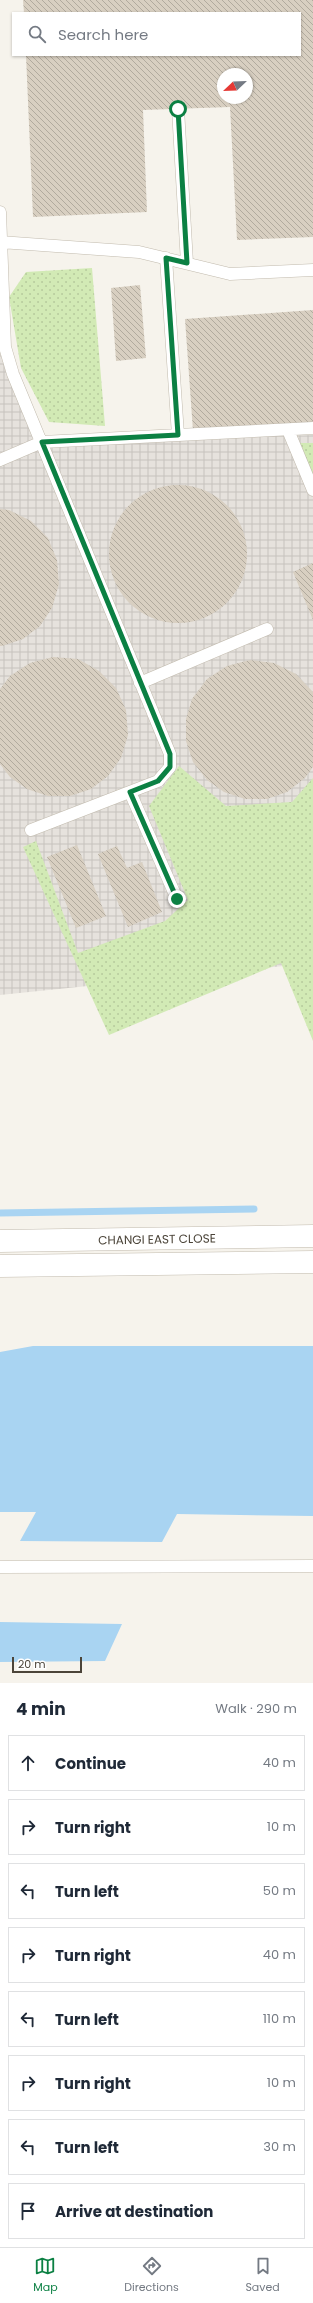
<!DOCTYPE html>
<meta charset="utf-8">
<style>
:root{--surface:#fff;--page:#f6f6f7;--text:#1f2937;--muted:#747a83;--line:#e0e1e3;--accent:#0b8043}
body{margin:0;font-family:Poppins,sans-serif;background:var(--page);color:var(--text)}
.compass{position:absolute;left:217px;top:68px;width:36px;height:36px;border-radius:50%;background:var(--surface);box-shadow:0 1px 3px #0004;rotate:247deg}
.scale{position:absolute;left:12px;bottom:10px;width:70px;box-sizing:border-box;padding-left:4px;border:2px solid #4b4439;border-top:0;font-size:11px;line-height:14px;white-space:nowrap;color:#4b4439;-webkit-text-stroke:3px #fff;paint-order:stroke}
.stop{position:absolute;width:12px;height:12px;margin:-9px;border:3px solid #0b8043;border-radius:50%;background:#fff}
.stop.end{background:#0b8043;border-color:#fff;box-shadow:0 1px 4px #0008}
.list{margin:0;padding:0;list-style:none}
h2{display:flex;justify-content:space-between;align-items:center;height:52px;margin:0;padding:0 16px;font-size:17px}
h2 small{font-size:13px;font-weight:400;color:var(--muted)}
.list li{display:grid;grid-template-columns:26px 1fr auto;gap:12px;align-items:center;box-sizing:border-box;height:56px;margin:0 8px 8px;padding:0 8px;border:1px solid var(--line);border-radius:0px}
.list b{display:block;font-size:15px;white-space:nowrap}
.list em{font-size:13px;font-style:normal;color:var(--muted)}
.icon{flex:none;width:22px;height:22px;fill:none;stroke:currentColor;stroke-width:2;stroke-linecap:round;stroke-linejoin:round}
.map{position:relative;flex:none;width:313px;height:1683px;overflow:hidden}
.search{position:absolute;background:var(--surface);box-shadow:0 1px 3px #0004;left:12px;right:12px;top:12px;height:44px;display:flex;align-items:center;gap:10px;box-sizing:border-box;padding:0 14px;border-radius:0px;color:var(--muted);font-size:15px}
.sheet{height:564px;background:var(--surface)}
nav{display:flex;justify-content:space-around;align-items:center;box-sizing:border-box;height:56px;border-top:1px solid var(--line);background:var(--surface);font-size:11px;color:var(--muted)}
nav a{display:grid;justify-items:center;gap:2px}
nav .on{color:var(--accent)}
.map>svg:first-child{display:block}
.industrial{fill:url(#industrial-grid)}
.grass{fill:url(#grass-dots)}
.water{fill:#a9d4f2}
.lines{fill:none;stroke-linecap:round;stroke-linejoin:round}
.stream{stroke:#a9d4f2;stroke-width:7}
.building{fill:url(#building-back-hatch);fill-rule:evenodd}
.service-casing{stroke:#c2bbae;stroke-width:13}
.tertiary-casing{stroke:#c2bbae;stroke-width:23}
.service{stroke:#fff;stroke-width:12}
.tertiary{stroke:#fff;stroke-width:22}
.route{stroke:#0b8043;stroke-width:5}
.labels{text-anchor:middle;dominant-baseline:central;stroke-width:3.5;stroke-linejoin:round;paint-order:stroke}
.street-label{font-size:12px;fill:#4b4439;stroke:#fff}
</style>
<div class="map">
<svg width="313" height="1683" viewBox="0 0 313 1683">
<defs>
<pattern id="industrial-grid" width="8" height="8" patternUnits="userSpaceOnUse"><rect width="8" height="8" fill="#e6e2dd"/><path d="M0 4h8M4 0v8" fill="none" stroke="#c7c3be"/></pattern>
<pattern id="grass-dots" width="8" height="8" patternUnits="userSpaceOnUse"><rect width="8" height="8" fill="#d2eab5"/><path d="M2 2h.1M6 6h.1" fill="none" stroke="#b6ca9c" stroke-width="1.8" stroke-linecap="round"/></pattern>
<pattern id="building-back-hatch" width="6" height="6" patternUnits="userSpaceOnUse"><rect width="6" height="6" fill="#d8cfc1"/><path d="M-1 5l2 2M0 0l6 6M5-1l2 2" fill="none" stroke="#b1aa9e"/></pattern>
</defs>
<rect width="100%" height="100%" fill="#f6f3ec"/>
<!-- industrial -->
<path class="industrial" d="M0,322L42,442L313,435V963L0,995Z"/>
<!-- grass -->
<path class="grass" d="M92,268L105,426L49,422L21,368L9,297L26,272Z
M300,443H313V475Z
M179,766L226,806L292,802L313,778V1041L281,963L109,1035L23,847L36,841L78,953L165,921L188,900L149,806Z"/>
<!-- water -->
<path class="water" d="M33,1346H313V1516L177,1514L162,1542L20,1541L36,1512H0V1352Z
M0,1622L122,1624L105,1661L0,1662Z"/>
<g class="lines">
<!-- stream -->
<path class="stream" d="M0,1213L254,1209"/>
</g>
<!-- building -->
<path class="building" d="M23,0H313V237L237,240L230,107L143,110L147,212L33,217L26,55H300V13H24ZM223,74H247V98H223Z
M140,285L146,358L116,361L111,288Z
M313,310V422L193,431L185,319Z
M109 554a69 69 0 1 1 138 0a69 69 0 1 1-138 0Z
M0,509L9,510L31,521L48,538L57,560L59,584L52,608L40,626L23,639L2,646H0Z
M313,563V620L293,572Z
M53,657L78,659L99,671L116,688L126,710L128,735L121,758L108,776L91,789L70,796H48L27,789L10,777L0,764V689L10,676L30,663Z
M250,660L274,663L296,674L313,692V767L305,778L287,792L267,799H245L224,792L207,780L193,762L186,741V719L192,699L207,679L227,666Z
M77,845L106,916L76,928L47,857Z
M117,846L127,868L142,862L162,912L128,927L98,854Z"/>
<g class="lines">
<defs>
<path id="service" d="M178,109L187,263
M0,212L5,347L13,374L170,754V767L158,781L31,830
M0,242L139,252L230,274L313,270
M166,258L178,435
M288,430L313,490
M0,460L42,442L313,428
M140,683L267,629
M130,792L177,899
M0,1567L313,1566"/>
<path id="tertiary" d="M0,1241L313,1236
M0,1266L313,1262"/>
</defs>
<!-- service casing -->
<use href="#service" class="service-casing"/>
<!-- tertiary casing -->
<use href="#tertiary" class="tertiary-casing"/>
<!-- service -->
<use href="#service" class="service"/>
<!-- tertiary -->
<use href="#tertiary" class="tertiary"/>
</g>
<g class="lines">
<!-- route -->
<path class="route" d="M177,899L130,792L158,781L170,767V754L42,442L178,435L166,258L187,263L178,109"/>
</g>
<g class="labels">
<!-- street labels -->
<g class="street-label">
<text transform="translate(157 1239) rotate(-1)">CHANGI EAST CLOSE</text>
</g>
</g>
</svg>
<svg class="compass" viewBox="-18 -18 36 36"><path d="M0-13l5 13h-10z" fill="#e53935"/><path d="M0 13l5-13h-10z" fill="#747a83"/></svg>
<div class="scale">20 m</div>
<div class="stop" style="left:178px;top:109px"></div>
<div class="stop end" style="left:177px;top:899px"></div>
<div class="search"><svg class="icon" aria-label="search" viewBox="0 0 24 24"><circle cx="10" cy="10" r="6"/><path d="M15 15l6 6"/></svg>Search here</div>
</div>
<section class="sheet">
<h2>4 min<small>Walk · 290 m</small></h2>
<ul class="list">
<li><svg class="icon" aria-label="ahead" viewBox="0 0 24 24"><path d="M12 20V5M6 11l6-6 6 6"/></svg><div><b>Continue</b></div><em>40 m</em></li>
<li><svg class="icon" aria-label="right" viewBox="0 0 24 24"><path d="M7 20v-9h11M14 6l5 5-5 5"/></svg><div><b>Turn right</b></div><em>10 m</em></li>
<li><svg class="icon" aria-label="left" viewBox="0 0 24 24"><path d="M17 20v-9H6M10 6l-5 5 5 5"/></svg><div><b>Turn left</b></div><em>50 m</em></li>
<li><svg class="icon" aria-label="right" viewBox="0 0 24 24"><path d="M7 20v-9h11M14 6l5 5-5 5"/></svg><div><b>Turn right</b></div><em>40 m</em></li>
<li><svg class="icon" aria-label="left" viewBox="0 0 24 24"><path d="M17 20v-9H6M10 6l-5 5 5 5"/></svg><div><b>Turn left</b></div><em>110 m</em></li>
<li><svg class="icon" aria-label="right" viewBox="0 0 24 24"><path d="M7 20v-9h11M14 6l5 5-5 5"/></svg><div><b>Turn right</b></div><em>10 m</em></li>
<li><svg class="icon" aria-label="left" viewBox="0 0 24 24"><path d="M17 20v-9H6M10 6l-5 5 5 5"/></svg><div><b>Turn left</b></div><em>30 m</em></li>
<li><svg class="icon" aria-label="arrive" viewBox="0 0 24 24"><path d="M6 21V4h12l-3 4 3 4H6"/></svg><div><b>Arrive at destination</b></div></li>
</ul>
</section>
<nav>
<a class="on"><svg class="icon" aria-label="map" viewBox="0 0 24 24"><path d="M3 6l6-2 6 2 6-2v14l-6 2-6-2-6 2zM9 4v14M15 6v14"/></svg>Map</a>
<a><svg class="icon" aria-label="directions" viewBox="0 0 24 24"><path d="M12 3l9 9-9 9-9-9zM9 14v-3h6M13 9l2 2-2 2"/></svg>Directions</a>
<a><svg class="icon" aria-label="saved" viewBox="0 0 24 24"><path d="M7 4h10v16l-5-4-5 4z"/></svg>Saved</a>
</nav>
